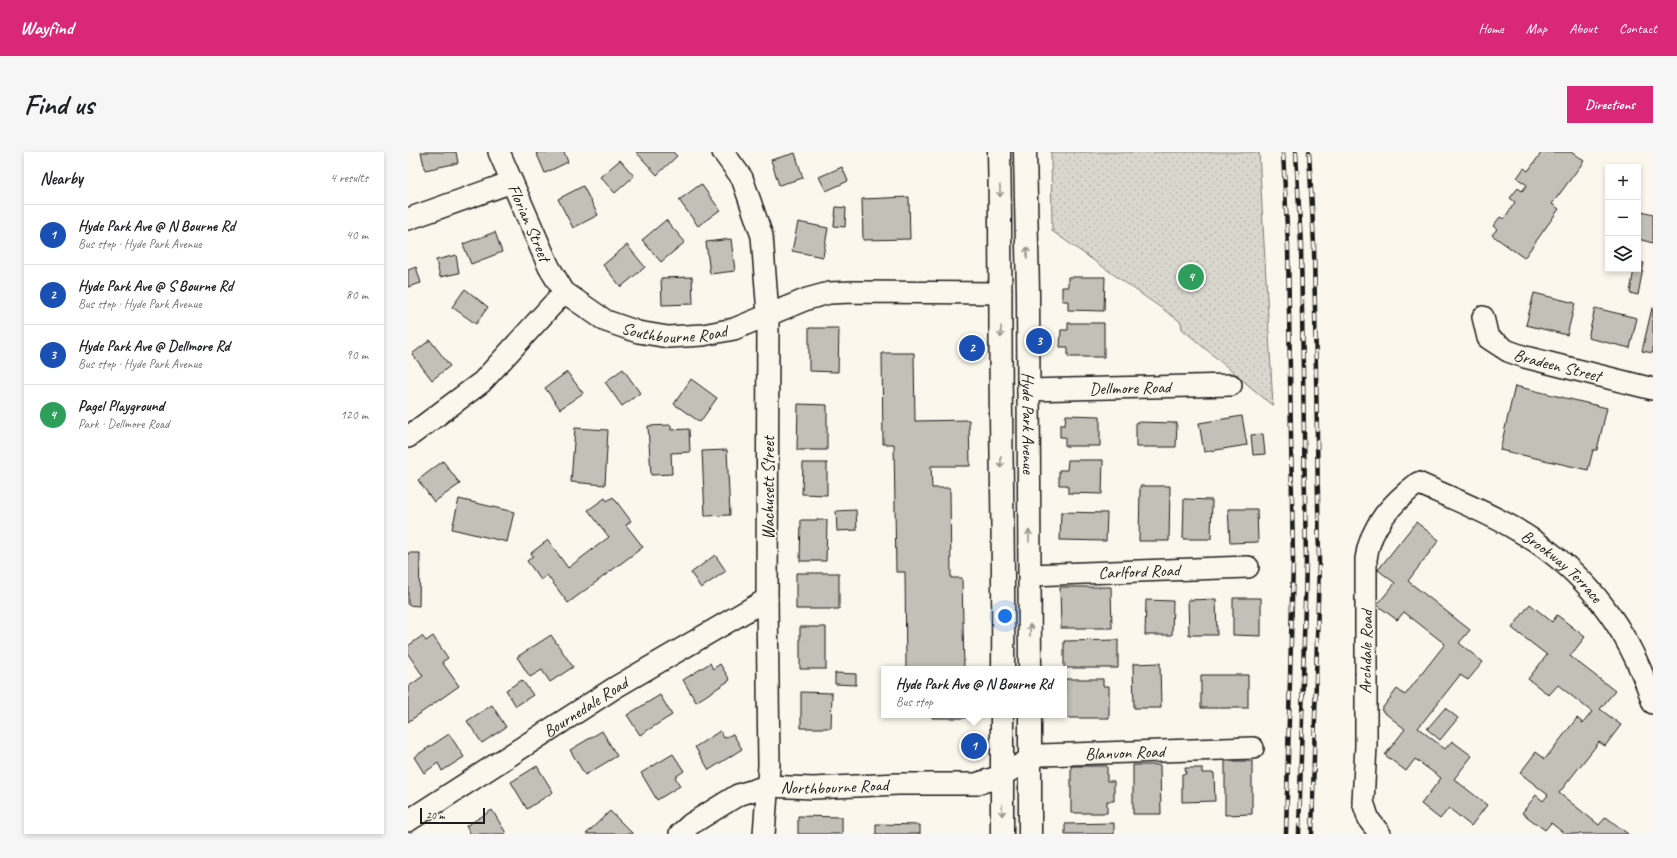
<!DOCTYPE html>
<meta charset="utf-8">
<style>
:root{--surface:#fff;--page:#f6f6f6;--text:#202124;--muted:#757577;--line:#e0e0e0;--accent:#db2777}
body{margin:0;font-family:Caveat,sans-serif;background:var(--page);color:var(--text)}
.controls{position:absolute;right:12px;top:12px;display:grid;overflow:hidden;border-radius:0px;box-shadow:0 2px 6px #0003}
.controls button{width:36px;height:36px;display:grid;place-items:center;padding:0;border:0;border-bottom:1px solid var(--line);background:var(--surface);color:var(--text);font:20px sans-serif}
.scale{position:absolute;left:12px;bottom:10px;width:65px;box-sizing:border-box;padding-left:4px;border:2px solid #1c1c1c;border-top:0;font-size:11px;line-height:14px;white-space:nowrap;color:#1c1c1c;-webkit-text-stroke:3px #fbf7ec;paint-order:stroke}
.you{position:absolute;left:597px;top:464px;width:14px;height:14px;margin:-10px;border:3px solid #fff;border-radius:50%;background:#1a73e8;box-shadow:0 0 0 6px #1a73e833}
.badge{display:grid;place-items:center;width:26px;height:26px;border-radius:50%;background:var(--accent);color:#fff;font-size:13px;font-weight:700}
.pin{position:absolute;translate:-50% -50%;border:2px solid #fff;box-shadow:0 1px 4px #0006}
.popup{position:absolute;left:473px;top:514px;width:186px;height:52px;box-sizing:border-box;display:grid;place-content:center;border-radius:0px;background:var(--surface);filter:drop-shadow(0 1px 3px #0005);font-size:13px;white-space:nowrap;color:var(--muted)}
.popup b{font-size:15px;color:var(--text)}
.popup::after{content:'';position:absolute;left:50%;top:100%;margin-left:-8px;border:8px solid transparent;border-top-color:var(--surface)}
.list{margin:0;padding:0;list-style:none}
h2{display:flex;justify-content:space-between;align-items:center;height:52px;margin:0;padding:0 16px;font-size:17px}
h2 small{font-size:13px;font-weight:400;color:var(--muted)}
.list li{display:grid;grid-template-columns:26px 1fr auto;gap:12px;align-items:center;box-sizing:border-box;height:60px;padding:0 16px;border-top:1px solid var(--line)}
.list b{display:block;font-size:15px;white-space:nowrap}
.list p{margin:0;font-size:13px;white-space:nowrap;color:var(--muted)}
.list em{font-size:13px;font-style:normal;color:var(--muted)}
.icon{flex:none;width:22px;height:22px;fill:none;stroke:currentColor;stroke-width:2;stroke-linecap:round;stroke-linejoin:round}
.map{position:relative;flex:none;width:1245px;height:682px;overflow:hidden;border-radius:0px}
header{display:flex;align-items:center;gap:24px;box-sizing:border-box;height:56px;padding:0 20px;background:var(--accent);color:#fff}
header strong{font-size:19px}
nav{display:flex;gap:22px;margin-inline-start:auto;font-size:14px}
.intro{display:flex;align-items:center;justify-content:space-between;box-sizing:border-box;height:96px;padding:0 24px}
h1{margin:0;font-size:28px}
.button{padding:10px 18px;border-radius:0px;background:var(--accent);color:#fff;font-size:14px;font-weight:700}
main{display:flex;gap:24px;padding:0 24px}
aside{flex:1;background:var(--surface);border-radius:0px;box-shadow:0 2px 6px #0003}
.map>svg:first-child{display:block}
.park{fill:url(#park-dots);stroke:#7b7a75}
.building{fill:#c3c0b8;stroke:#1c1c1c}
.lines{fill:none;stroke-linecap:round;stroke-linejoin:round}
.street-casing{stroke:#1c1c1c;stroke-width:24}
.primary-casing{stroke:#1c1c1c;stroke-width:25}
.street{stroke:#fbf7ec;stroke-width:21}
.primary{stroke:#fbf7ec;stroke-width:22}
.rail-casing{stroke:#1c1c1c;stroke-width:4.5}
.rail{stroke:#fbf7ec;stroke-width:3;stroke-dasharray:9;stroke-linecap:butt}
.oneway{stroke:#97948e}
.labels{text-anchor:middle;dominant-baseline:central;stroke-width:4;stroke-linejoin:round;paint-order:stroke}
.street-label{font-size:17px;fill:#1c1c1c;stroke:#fbf7ec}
</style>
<header>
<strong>Wayfind</strong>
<nav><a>Home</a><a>Map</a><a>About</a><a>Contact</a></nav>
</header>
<div class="intro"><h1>Find us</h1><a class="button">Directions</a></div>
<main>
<aside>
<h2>Nearby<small>4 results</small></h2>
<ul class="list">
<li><span class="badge" style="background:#1a4fb4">1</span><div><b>Hyde Park Ave @ N Bourne Rd</b><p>Bus stop · Hyde Park Avenue</p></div><em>40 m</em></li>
<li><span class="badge" style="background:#1a4fb4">2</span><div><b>Hyde Park Ave @ S Bourne Rd</b><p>Bus stop · Hyde Park Avenue</p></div><em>80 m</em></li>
<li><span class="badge" style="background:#1a4fb4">3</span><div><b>Hyde Park Ave @ Dellmore Rd</b><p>Bus stop · Hyde Park Avenue</p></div><em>90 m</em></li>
<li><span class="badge" style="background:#2e9e5b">4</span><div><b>Pagel Playground</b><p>Park · Dellmore Road</p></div><em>120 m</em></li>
</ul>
</aside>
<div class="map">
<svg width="1245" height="682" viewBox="0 0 1245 682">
<defs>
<pattern id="park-dots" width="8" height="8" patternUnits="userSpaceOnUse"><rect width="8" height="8" fill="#dad7ce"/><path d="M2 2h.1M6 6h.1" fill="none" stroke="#bab8b0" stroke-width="1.8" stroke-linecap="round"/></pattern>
</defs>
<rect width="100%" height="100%" fill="#fbf7ec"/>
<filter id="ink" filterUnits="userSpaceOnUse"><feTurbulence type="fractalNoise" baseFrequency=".025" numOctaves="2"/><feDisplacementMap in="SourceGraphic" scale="8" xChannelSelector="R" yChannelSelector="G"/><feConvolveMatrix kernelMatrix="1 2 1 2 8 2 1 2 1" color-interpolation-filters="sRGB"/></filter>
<g filter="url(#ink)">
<!-- park -->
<path class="park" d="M643,0H851L865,254L774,177L773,170L644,79Z"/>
<!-- building -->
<path class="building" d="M13,0H48L50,11L17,18Z
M128,0H156L160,10L137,21Z
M228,0H265L269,4L249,23Z
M1134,0H1163L1176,9L1144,52L1151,57L1116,106L1084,83L1089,77L1085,74L1092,65L1096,67L1107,50L1102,46L1110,36L1114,39L1119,33L1109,26L1116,16L1120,19Z
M387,1L395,26L371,33L363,8Z
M212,8L226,24L207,41L192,25Z
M434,15L440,29L418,39L411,25Z
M293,32L312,58L290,74L271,48Z
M175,34L190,63L165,76L150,47Z
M501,45L502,87L455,88L454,47Z
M428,55L438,56L437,75L426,74Z
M1230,58L1245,62V91L1230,87Z
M258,68L277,90L253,110L234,88Z
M390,70L420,76L415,105L384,99Z
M87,80L94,100L63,112L55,92Z
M323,87L327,119L302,122L298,90Z
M219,93L237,115L213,135L195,113Z
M48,103L51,121L32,125L28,108Z
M1230,110L1236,111L1230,143L1222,141L1226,117H1230Z
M8,115L13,131L0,135V118Z
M284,125L285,152L254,153L253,126Z
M660,125H697L696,159L660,158V149H654V135H660Z
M57,137L80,155L68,172L44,155Z
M1126,141L1167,151L1159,183L1118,173Z
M1187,156L1229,166L1222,196L1180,186Z
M1244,156H1245V201L1234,199Z
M660,171H696V205H660V195H652L653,178H660Z
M401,176H431L430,220L401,219Z
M22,188L42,214L24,228L4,202Z
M474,201H506L507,269L561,268L562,314H523L524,336H542L543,426H554L556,517H498L497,420H488L486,292H475Z
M215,217L232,241L214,254L197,230Z
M159,220L175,241L152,257L137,236Z
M283,227L309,246L292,270L266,252Z
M1107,234L1199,256L1189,298H1185L1180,318L1092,298Z
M390,252L419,253V298H389Z
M658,263L692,264V294H657V285H652V273H657Z
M834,264L839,293L796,300L791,271Z
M728,270L769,271L768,295H728Z
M263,273V278L281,277L282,300L263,301L264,322L243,323L240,274Z
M167,276L200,278L197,333L163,330Z
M855,282L857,302L845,303L843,283Z
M319,298L322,363L297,364L294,299Z
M660,308H695L694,342L660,341V333H651V318H659Z
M35,309L52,332L26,350L10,328Z
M395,311H419V343L394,342Z
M732,334H762L761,389H731Z
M205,345L223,369L218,373L235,395L160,451L139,423L133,428L119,409L125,404L123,401L140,388L160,416L201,385L180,358L197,346L199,349Z
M51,347L106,360L99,390L44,377Z
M776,347L804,348L803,387H775Z
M820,357H849L850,390L822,391Z
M448,358L449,378L429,379L428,359Z
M653,360L699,361L698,389L652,388Z
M393,368H419L418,409H392Z
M1008,370L1031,388L1000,429L1062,478L1051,491L1075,510L1060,528L1052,523L1010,576L1037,597L1044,589L1064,604L1046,627L1079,653L1063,674L1041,656L1032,667L1013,652L1033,626L1007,607L998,619L977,603L997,577L973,558L989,537L997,543L1037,492L996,460L989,468L969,453L987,431L970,418Z
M0,401H12L11,454L0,453Z
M307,403L318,419L293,436L283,421Z
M388,421H431V457H388Z
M652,435H703L704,476H653Z
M825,446H853V484L825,483Z
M808,447L809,483H781L780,448Z
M738,448L765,449L764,483H737Z
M1122,452L1144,470L1149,463L1177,485L1162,504L1207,539L1192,557L1213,573L1197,594L1191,590L1151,641L1191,673L1198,665L1220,682H1157L1143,671L1137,678L1114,661L1128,643L1135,649L1140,643L1112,621L1128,600L1137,607L1169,566L1175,571L1184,560L1150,533L1141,543L1120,527L1139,503L1104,476Z
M392,475H418V517H392Z
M143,483L165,515L142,530L134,518L122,525L109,505Z
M14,484L18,489L25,484L40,506L34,510L51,534L0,570V535L15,524L0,502V494Z
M710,488V516H656V489Z
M302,511L305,517L312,512L322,528L288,550L275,528Z
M752,511L753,556H726L725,512Z
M427,521L448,522V533L427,532Z
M793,523H840V556H793Z
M657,527H695V534H701V566H657Z
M114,528L125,543L108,554L98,538Z
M393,540L424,541L423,576H393Z
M252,543L264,563L232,583L219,563Z
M84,553L98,575L74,591L59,569Z
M1037,556L1050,566L1032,588L1019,577Z
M524,563H557V566H524Z
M194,579L209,604L177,623L162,598Z
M312,579L316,586L325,582L334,597L301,618L287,595Z
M41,582L56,605L34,619L30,611L16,621L6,605Z
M265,602L276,619L267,625L272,634L249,648L233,621Z
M817,609H844V662L817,663Z
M725,613H752L753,662H725Z
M129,614L145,640L119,657L103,630Z
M663,614H699V629H706V649H699V661H663Z
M777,616H794V621H806L807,649L774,650V622H778Z
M84,658L98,681L96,682H62L58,674Z
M202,659L224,681V682H178Z
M390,664L434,665V682H390Z
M706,671V682H657V672Z
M468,672L512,673V682H468Z"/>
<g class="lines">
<defs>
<g id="street">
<path id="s1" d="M91,0L141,115L156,140L198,169L230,180L260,185L295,183L326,177L399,147L421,141L445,140L593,141"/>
<path d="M315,0L334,26L354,84L360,162L359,447L361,614L356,682"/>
<path d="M0,67L104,30"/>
<path id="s2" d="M1075,165L1080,186L1100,199L1117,205L1245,237"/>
<path id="s3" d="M620,238L823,233"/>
<path d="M0,285L74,230L156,140"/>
<path id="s4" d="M622,423L840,415"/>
<path id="s5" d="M0,669L208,535L359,447"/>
<path id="s6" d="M272,682L283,672L330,643L359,634L405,636L490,632H568L593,624L622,607L633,603L845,596"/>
<path id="s7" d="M972,682L961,668L955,650L958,594V407C962,374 985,350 1010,331C1041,345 1074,358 1104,375C1175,415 1220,473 1245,551"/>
</g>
<g id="primary">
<path d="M591,0C593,88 592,175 593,263C594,348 596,432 595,517"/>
<path id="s8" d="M617,0L620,140L622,517"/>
<path d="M594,563V682"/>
<path d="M622,682V563"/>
</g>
</defs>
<!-- street casing -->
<use href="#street" class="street-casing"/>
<!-- primary casing -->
<use href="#primary" class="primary-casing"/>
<!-- street -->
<use href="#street" class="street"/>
<!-- primary -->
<use href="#primary" class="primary"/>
<defs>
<path id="rail" d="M875,0L880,94L885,410L878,682
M888,0L893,93L898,410L891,682
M901,0L906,93L911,410L904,682"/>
</defs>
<!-- rail casing -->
<use href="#rail" class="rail-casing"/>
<!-- rail -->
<use href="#rail" class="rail"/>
</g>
<!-- one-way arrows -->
<defs><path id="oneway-shaft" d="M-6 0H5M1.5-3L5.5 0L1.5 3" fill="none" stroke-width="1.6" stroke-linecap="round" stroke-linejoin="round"/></defs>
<g class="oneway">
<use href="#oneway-shaft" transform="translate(592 39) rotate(89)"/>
<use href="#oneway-shaft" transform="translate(619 101) rotate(-91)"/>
<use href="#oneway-shaft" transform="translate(593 180) rotate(91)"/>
<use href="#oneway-shaft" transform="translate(593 310) rotate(89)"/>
<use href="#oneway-shaft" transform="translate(621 384) rotate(-90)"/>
<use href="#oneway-shaft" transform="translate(622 478) rotate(-90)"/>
<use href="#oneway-shaft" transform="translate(594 658) rotate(89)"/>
</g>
</g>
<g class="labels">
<!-- street labels -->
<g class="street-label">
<text stroke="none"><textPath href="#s1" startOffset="77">Florian Street</textPath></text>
<text stroke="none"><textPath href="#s1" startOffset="276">Southbourne Road</textPath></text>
<text stroke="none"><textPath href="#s2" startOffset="97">Bradeen Street</textPath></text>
<text stroke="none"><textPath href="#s3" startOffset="102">Dellmore Road</textPath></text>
<text stroke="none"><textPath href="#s8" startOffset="271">Hyde Park Avenue</textPath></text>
<text transform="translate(360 336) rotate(-90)">Wachusett Street</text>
<text stroke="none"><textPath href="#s7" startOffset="542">Brookway Terrace</textPath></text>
<text stroke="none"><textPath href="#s4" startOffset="109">Carlford Road</textPath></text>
<text transform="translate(958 500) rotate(-89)">Archdale Road</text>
<text stroke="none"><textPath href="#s5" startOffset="211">Bournedale Road</textPath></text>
<text stroke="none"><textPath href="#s6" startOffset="465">Blanvon Road</textPath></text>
<text stroke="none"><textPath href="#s6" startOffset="168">Northbourne Road</textPath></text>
</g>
</g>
</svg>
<div class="controls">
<button>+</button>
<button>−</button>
<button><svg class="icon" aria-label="layers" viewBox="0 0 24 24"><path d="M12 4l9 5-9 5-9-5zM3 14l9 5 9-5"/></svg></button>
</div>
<div class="scale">20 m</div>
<div class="you"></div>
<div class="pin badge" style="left:566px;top:594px;background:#1a4fb4">1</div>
<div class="popup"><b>Hyde Park Ave @ N Bourne Rd</b>Bus stop</div>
<div class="pin badge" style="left:564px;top:196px;background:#1a4fb4">2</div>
<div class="pin badge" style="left:631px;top:189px;background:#1a4fb4">3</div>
<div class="pin badge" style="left:783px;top:125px;background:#2e9e5b">4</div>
</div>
</main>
